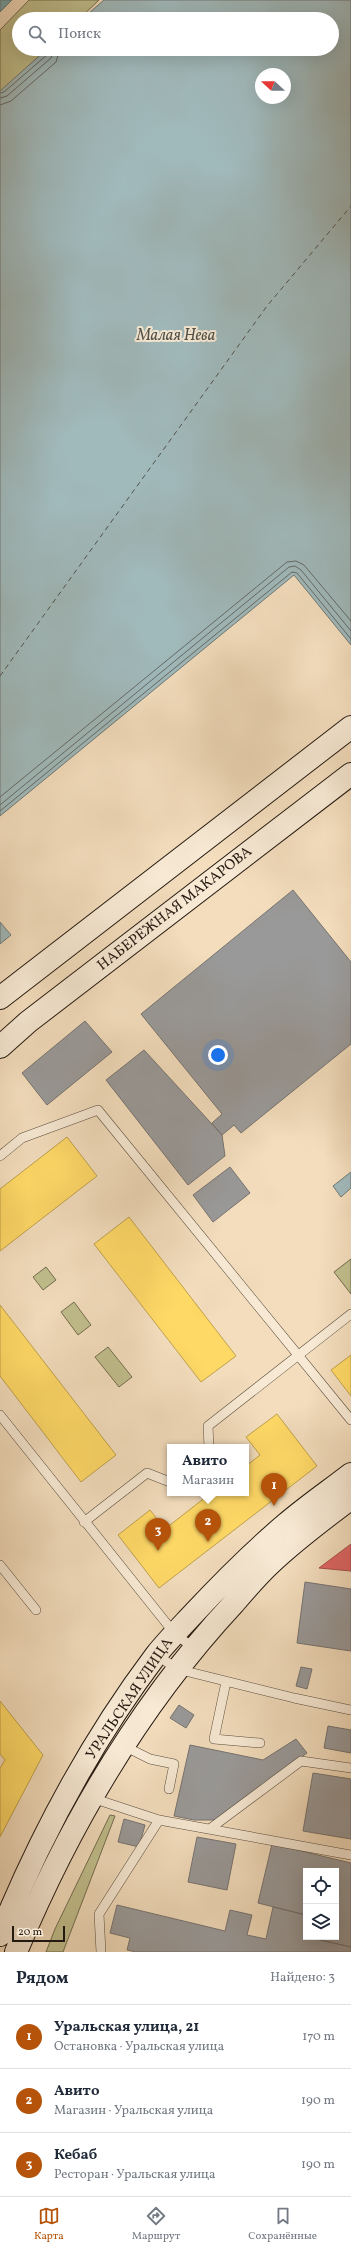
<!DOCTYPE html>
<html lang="ru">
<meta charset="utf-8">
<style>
:root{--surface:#fff;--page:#f6f6f7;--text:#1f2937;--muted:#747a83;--line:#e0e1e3;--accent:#b45309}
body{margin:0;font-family:Vollkorn,serif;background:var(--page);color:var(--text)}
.controls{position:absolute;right:12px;bottom:12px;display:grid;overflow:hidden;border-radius:0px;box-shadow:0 4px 16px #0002}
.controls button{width:36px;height:36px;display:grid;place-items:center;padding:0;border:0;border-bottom:1px solid var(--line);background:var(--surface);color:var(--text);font:20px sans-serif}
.compass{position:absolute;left:255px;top:68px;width:36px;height:36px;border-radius:50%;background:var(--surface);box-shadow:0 4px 16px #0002;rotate:292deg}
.scale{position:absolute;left:12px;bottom:10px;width:53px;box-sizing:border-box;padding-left:4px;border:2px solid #251a11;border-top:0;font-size:11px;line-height:14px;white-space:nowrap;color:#251a11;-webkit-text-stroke:3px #f7e9d4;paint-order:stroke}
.you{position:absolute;left:218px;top:1055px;width:14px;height:14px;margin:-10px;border:3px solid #fff;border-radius:50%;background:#1a73e8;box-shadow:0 0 0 6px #1a73e833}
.badge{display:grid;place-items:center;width:26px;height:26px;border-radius:50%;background:var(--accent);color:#fff;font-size:13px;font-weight:700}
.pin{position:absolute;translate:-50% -33px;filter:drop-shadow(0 1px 2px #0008)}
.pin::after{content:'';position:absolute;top:21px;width:14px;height:12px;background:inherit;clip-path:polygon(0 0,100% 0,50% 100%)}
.popup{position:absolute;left:167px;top:1444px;width:82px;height:52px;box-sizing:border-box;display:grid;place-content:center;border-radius:0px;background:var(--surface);filter:drop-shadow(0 1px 3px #0005);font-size:13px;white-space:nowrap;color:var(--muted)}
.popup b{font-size:15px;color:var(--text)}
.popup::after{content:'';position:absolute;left:50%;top:100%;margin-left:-8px;border:8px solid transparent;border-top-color:var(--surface)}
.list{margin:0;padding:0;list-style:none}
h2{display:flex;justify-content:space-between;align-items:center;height:52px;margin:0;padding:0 16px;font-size:17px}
h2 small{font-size:13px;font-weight:400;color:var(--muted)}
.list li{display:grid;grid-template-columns:26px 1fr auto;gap:12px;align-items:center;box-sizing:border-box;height:64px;padding:0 16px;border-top:1px solid var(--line)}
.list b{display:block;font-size:15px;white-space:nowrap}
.list p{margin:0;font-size:13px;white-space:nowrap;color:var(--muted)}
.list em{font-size:13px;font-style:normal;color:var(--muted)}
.icon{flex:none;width:22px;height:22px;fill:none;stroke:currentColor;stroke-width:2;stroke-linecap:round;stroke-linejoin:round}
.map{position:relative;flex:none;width:351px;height:1952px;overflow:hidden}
.search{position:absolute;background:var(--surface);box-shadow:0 4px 16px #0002;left:12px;right:12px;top:12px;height:44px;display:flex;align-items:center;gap:10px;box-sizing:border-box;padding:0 14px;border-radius:22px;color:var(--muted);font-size:15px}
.sheet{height:244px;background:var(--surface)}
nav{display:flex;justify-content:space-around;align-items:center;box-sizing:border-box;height:56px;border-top:1px solid var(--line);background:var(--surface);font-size:11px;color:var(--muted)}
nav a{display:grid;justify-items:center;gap:2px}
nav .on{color:var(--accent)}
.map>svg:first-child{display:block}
.green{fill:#c1bf8d;stroke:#736c4f}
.water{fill:#a0b9bb;stroke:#6f7977;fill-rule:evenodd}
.homes{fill:#ffd966;stroke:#bea04c}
.shops{fill:#e06666;stroke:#a84f4c}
.public{fill:#76a5af;stroke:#5e7b80}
.industry{fill:#999;stroke:#767370}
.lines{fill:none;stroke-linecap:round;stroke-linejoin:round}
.shore{stroke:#626a66;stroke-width:1}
.ferry{stroke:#50524c;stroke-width:1;stroke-dasharray:5 4;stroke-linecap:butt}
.service-casing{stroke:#584b3c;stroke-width:10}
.secondary-casing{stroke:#251a11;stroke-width:24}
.service{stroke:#f7e9d4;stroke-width:9}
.secondary{stroke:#f7e9d4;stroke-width:22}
.labels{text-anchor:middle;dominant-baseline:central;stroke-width:4;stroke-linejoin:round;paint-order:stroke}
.street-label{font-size:15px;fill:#251a11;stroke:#f7e9d4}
.water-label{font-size:16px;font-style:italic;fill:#50524c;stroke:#f7e9d4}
</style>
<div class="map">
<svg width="351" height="1952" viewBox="0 0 351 1952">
<rect width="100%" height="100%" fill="#f3ddbd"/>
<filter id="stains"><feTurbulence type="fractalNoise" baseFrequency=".005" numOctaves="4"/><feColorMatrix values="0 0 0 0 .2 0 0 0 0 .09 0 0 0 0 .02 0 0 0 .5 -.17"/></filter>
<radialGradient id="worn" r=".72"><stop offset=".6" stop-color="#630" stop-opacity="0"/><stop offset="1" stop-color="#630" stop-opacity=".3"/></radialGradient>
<!-- green -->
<path class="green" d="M29,0H99L79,19H19V49H47L0,93V30Z
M351,1259V1294L334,1272Z
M46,1267L56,1280L43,1290L33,1277Z
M74,1302L91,1325L78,1335L61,1312Z
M108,1347L132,1377L119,1387L95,1357Z
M110,1815L115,1816L63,1952H46L55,1929Z"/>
<!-- water -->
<path class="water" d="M104,0H351V645L294,575L0,816V91L47,49H332V19H82ZM261,74H285V98H261Z
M0,922L11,935L0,944Z
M351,1172V1188L341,1197L333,1186Z"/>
<!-- homes -->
<path class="homes" d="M67,1137L97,1176L0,1251V1189Z
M129,1217L236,1356L201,1382L94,1244Z
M0,1305L116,1455L81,1482L0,1376Z
M351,1355V1396L331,1370Z
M277,1414L317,1466L159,1588L118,1535L150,1510L165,1529L211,1493H246V1466L260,1455L246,1437Z
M0,1701L43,1755L0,1837V1768L5,1760L0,1754Z"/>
<!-- shops -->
<path class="shops" d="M351,1544V1571L319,1568Z"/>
<!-- public -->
<path class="public" d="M0,0H12L0,12Z"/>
<!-- industry -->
<path class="industry" d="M293,890L351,962V1044L241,1133L234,1125L222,1135L212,1123L222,1114L141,1014Z
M85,1021L112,1052L47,1105L22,1073Z
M144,1050L222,1135L225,1156L188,1185L106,1080Z
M230,1167L250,1193L213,1222L193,1195Z
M305,1582L351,1589V1651L297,1643Z
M301,1667L312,1669L307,1689L296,1686Z
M179,1705L194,1715L186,1728L170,1718Z
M328,1726L351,1730V1753L324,1748Z
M296,1739L307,1753L217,1820H194L174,1816L190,1745L263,1760Z
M313,1773L351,1779V1839L303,1831Z
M124,1819L145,1825L139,1847L118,1842Z
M197,1837L236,1844L227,1890L188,1882Z
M272,1844L351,1863V1947L316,1939V1937H336V1871H306V1915L258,1903Z
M117,1905L225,1931L230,1910L252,1915L247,1935L266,1939L273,1907L306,1915V1937H316V1939L351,1947V1952H136L127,1950L130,1938L110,1933Z"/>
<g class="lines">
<!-- shore -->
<path class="shore" d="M0,93L4,92L48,54L49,49
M0,98L7,96L51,58L54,49
M0,105L11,101L56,62L60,49
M0,797L287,562L296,561L304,565L351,621
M0,805L289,567L295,566L301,570L351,631
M0,811L292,572L297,573L351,639"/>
<!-- ferry -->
<path class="ferry" d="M0,676L267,306L351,206"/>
<defs>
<path id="service" d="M0,1156L22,1138L98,1110L351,1420
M0,1415L175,1634L194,1648
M209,1447L208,1426L351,1314
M84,1522L147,1473L170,1482
M0,1565L36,1610
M157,1655L177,1669L294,1698L351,1710
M226,1682L214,1739L260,1743
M124,1746L150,1759L174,1764L169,1789
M92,1798L159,1820L351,1855
M211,1828L301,1761L351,1768
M101,1952L99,1914L159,1820"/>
<path id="secondary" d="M0,998L351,727
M0,1047L28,1022L351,774
M0,1935C40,1837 92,1740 156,1655C168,1640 182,1626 195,1612C224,1581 254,1551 286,1524C307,1506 329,1491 351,1474
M16,1952C69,1825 140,1704 234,1603C246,1589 258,1575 271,1563C296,1539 324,1519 351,1498"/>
</defs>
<!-- service casing -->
<use href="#service" class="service-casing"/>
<!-- secondary casing -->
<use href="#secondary" class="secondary-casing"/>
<!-- service -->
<use href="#service" class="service"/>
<!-- secondary -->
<use href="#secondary" class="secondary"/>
</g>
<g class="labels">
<!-- street labels -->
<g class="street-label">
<text transform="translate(175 909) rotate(-38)">НАБЕРЕЖНАЯ МАКАРОВА</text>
<text transform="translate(130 1699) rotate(-56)">УРАЛЬСКАЯ УЛИЦА</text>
</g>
<!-- water labels -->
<g class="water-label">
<text x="176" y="336">Малая Нева</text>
</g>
</g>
<rect width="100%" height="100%" filter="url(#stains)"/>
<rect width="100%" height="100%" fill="url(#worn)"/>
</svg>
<div class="controls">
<button><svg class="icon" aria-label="locate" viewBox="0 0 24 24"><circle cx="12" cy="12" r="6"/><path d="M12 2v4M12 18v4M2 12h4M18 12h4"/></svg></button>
<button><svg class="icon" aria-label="layers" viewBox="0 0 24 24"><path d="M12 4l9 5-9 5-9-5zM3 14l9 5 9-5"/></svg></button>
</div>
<svg class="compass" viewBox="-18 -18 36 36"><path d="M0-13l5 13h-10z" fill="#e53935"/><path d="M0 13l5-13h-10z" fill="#747a83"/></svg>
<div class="scale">20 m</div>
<div class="you"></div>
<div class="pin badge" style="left:274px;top:1506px">1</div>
<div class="pin badge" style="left:208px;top:1542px">2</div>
<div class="popup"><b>Авито</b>Магазин</div>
<div class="pin badge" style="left:158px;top:1551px">3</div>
<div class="search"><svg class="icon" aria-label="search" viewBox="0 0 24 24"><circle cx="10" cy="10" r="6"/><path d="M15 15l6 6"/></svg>Поиск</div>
</div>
<section class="sheet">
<h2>Рядом<small>Найдено: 3</small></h2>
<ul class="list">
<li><span class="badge">1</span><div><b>Уральская улица, 21</b><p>Остановка · Уральская улица</p></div><em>170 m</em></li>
<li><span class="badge">2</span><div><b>Авито</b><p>Магазин · Уральская улица</p></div><em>190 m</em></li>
<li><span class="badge">3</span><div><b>Кебаб</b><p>Ресторан · Уральская улица</p></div><em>190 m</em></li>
</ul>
</section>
<nav>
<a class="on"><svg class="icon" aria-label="map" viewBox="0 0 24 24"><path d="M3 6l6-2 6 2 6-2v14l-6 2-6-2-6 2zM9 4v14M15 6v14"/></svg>Карта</a>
<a><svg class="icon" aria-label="directions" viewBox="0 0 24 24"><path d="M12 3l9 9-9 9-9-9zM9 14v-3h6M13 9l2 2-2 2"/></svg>Маршрут</a>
<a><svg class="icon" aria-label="saved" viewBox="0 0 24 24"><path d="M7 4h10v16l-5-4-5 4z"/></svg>Сохранённые</a>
</nav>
